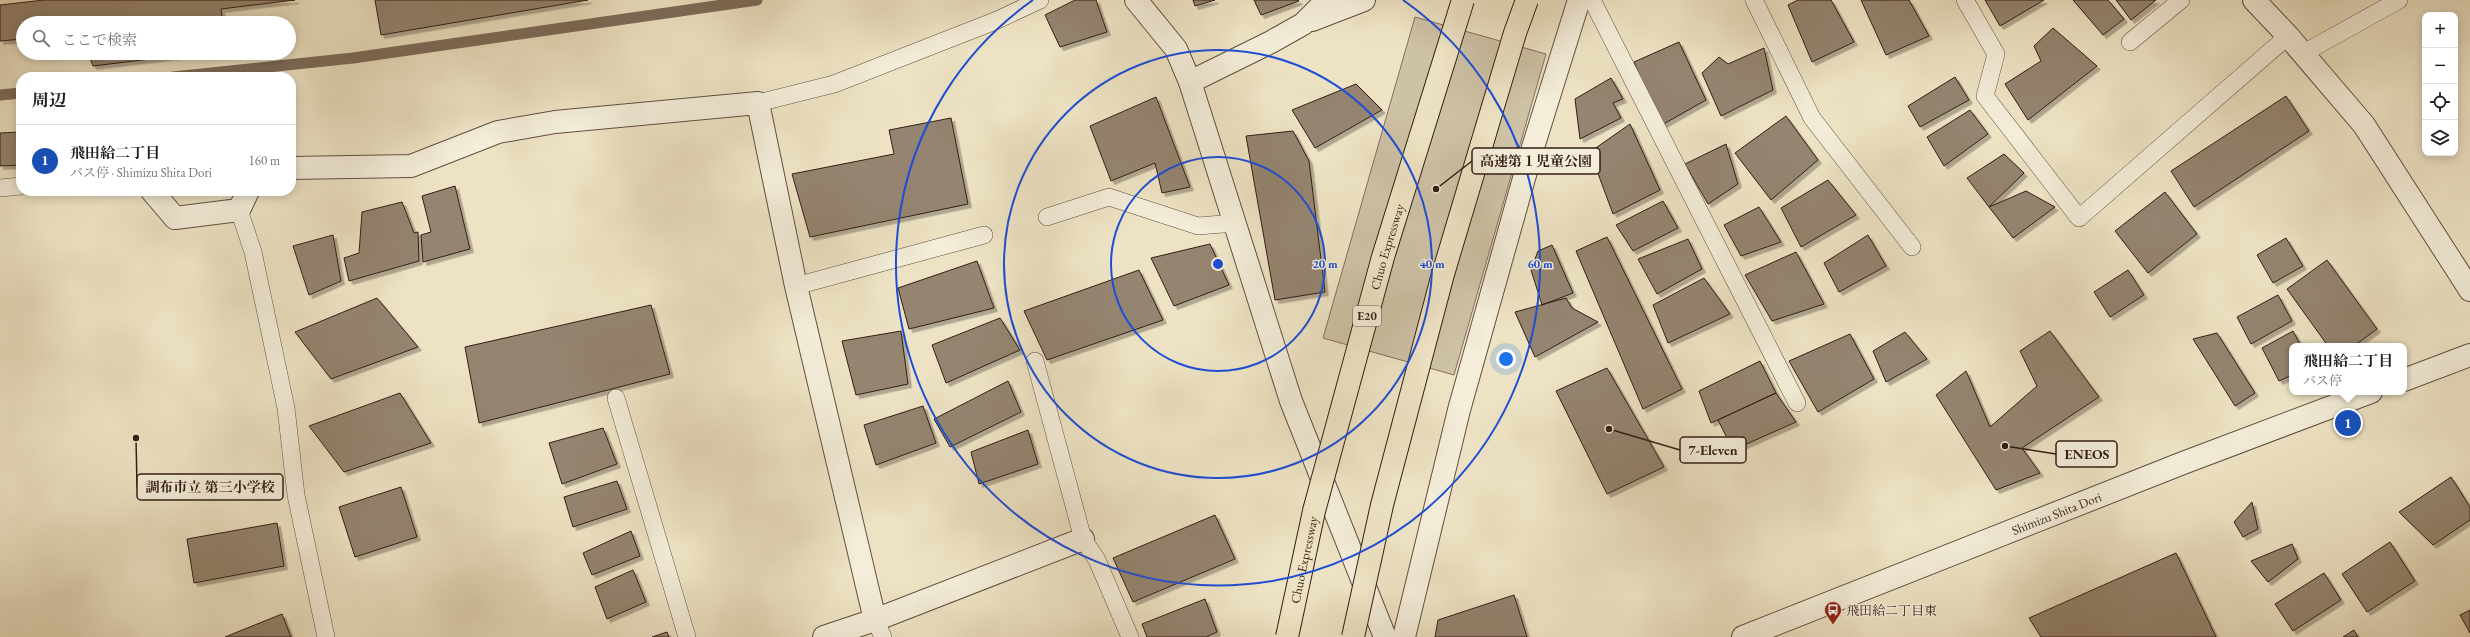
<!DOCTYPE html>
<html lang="ja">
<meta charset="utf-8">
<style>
:root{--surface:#fff;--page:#f6f6f6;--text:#202124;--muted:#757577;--line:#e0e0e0;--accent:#b45309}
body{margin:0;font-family:"EB Garamond","Noto Serif JP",serif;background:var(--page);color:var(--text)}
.controls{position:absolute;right:12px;top:12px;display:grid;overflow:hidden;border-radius:8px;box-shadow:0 2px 10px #0003}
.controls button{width:36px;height:36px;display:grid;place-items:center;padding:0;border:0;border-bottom:1px solid var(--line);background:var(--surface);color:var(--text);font:20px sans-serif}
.you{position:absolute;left:1506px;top:359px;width:14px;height:14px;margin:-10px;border:3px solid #fff;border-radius:50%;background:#1a73e8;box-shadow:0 0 0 6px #1a73e833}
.badge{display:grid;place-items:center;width:26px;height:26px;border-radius:50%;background:var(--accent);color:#fff;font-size:13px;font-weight:700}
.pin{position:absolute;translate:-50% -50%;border:2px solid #fff;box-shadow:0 1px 4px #0006}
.popup{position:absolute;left:2289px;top:343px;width:118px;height:52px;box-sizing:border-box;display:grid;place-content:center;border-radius:8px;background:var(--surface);filter:drop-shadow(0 1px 3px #0005);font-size:13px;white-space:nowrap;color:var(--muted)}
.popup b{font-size:15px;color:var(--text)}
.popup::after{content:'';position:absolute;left:50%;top:100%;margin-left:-8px;border:8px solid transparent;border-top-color:var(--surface)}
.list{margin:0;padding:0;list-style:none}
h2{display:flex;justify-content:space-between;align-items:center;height:52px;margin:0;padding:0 16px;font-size:17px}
h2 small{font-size:13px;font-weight:400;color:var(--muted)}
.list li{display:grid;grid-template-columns:26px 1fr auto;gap:12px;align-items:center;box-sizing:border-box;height:72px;padding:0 16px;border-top:1px solid var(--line)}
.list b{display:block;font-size:15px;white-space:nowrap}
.list p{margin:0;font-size:13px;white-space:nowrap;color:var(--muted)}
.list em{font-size:13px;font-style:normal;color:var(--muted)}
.icon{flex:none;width:22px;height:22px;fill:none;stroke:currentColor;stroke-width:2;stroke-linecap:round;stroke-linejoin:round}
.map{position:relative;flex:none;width:2470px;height:637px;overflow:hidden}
.search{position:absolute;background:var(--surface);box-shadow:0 2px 10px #0003;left:16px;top:16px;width:280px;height:44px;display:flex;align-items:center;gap:10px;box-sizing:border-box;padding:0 14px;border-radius:22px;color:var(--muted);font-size:15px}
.panel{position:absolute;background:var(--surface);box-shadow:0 2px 10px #0003;left:16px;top:72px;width:280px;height:124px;border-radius:16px}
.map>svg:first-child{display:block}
.green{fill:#cdc1a6;stroke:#806f5e}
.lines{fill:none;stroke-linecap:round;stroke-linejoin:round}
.stream{stroke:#7d6c5a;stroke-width:11}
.building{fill:#948470;stroke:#331d15;filter:url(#shadow)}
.service-casing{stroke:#624e41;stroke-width:18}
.minor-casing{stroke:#624e41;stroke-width:24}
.tertiary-casing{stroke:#624e41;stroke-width:24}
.service{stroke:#f3edd9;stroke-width:17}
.minor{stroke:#f3edd9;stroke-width:22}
.tertiary{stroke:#f3edd9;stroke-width:22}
.motorway-bridge-casing{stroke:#331d15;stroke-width:24;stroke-linecap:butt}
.motorway-bridge{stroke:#ede3c4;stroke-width:22}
.ring{fill:none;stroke:#1d4ed8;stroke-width:2}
.labels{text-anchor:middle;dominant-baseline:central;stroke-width:3;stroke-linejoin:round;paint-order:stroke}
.shield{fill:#f3edd9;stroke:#6d5b50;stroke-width:1}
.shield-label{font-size:12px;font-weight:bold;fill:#331d15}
.street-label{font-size:13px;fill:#331d15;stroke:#f3edd9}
.poi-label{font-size:13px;fill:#331d15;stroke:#f3edd9;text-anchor:start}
.centre{fill:#1d4ed8;stroke:#f3edd9;stroke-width:2}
.ring-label{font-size:12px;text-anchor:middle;font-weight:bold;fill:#1d4ed8;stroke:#f3edd9;stroke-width:3;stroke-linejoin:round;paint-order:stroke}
.leader{fill:none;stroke:#331d15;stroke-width:1.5}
.callout-dot{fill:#331d15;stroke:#f3edd9;stroke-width:1.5}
.callout{fill:#f3edd9;stroke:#331d15;stroke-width:1.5}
.callout-label{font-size:14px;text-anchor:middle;font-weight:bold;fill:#331d15}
</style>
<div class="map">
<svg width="2470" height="637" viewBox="0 0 2470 637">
<defs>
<filter id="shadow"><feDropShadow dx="3.5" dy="3.5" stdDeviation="0" flood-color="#0004"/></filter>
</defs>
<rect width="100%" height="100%" fill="#ede3c4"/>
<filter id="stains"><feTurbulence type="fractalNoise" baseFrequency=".005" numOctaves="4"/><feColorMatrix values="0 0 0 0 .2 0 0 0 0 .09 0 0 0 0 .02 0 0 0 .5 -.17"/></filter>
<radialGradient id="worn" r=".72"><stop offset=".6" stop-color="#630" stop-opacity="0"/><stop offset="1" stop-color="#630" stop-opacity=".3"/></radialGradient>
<!-- green -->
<path class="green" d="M1415,17L1546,54L1454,375L1323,338Z"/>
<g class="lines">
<!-- stream -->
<path class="stream" d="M173,77L353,58L757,0
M0,95L21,93"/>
</g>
<!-- building -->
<path class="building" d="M44,0H295L221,9L223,23H23V39L0,41V5Z
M375,0H588L381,35Z
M1075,0H1096L1107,32L1060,47L1045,15Z
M1193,0H1215L1195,6Z
M1254,0H1298L1299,1L1261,15Z
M1798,0H1831L1854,42L1812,62L1788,5Z
M1861,0H1909L1929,36L1886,55Z
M1985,0H2044L2000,26Z
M2073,0H2108L2124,19L2103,35Z
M2116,0H2156L2131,20Z
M2053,28L2097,66L2028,120L2005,84L2041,61L2034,46Z
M1679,42L1706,100L1660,126L1634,62Z
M1764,48L1773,90L1721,116L1702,73L1719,57L1728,64Z
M88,53H200L93,66Z
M1955,77L1969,100L1920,127L1908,106Z
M1611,78L1623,99L1613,103L1621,118L1580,139L1575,99Z
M1356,84L1382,110L1315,148L1292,110Z
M2286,96L2309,131L2194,207L2171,171Z
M1156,97L1190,187L1162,193L1155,163L1111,181L1090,126Z
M1970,110L1988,134L1944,166L1927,137Z
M1786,116L1818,160L1771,200L1735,153Z
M951,118L968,204L810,237L792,174L894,154L889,130Z
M1630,124L1660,190L1613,214L1590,152Z
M1293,131L1309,161L1325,292L1275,300L1246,136Z
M21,132V165L0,166V133Z
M1726,144L1738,184L1708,204L1685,164Z
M2004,154L2024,173L1989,207L1967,178Z
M1828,180L1856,215L1801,247L1781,208Z
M455,186L470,249L423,262L421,235L431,232L422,196Z
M2026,191L2055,207L2013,238L1989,207Z
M2165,192L2197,234L2148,273L2115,231Z
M1663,201L1678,228L1633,251L1616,225Z
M402,202L414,233L418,232L419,261L349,281L344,258L359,253L362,212Z
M1759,207L1781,242L1741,256L1724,225Z
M333,235L341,281L309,295L293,246Z
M1868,235L1886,266L1839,292L1824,263Z
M1607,237L1682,389L1643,409L1576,251Z
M2286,238L2303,266L2273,283L2257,255Z
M1688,239L1702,269L1657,294L1638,259Z
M1210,244L1229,285L1174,306L1151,258Z
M1552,245L1573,293L1542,305L1531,270L1538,251Z
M1796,252L1824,304L1772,321L1745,275Z
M2327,260L2377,329L2354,346H2328L2287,289Z
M977,261L994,308L909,329L898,288Z
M1139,270L1163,320L1047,360L1024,311Z
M2128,270L2144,295L2110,317L2094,292Z
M1704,278L1730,314L1668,343L1653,305Z
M2278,295L2292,321L2251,344L2237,317Z
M377,298L418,347L331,379L295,332Z
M1566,298L1572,308L1598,322L1535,357L1515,312Z
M651,305L670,374L479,423L465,347Z
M1000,318L1020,350L946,383L932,345Z
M901,331L908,384L856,395L842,341Z
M2050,331L2099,397L2022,448L2040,473L1996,490L1936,395L1966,371L1990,427L2037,386L2020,351Z
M2293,331L2301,346H2292V375L2279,381L2262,348Z
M1905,332L1927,359L1886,382L1873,351Z
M2217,333L2255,393L2235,406L2193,339Z
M1850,334L1874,379L1818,412L1789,361Z
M1760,361L1776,393L1711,423L1699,391Z
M1607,368L1664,467L1607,494L1556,391Z
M1008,381L1021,412L950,447L934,419Z
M400,393L431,443L344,472L309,426Z
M1776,393L1796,422L1733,450L1718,420Z
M923,406L936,443L876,465L864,425Z
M603,428L617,464L562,484L549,443Z
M1028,430L1038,464L979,484L971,452Z
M2451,477L2470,507V520L2433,545L2399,512Z
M617,481L627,509L573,527L564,497Z
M401,487L417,537L355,557L339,507Z
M2252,502L2258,529L2243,537L2234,522Z
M1215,515L1235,559L1133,602L1113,558Z
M277,523L284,566L194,583L187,539Z
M631,531L640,556L592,575L583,553Z
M2390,542L2415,581L2367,612L2342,574Z
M2292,544L2298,559L2268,582L2251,561Z
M2176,553L2216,637H2041L2029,618Z
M633,570L646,602L607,619L595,587Z
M2324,573L2341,600L2293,631L2275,604Z
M1514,595L1527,637H1435L1438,620Z
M1205,599L1217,632L1206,637H1147L1142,624Z
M2470,610V633L2460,615Z
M282,614L291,637H225Z
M2354,630L2358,637H2343Z
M667,632L669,637H652Z"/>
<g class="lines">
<defs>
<path id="service" d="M1592,0L1797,403
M1754,0L1812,118L1912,247
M1965,0L1996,54L1985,96L2079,218L2288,36
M2130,42L2181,0
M2302,54L2399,0
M758,103L834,84L995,21L1040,0
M0,188L21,186
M239,210L253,252L286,408L296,495L326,637
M1047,217L1109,197L1198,226L1235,223
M796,286L984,235
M1035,361L1083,539L1097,560L1130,637
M616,398L687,637
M875,620L883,637"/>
<path id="minor" d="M2254,0L2288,36L2364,125L2470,290
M1312,20L1364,0
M1190,82L1271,42L1303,24L1327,0
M291,168L411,166L498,132L555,122L758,103L796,286L875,620
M152,191L175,218L239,210L248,191
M824,637L875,620L1083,539
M1404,637L1459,410L1530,157L1579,0"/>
<g id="tertiary">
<path d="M1136,0L1176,49L1190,82L1291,401L1385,637"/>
<path d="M2404,380L2470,355"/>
<path id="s1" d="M1743,637L2183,463L2371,392"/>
</g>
</defs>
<!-- service casing -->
<use href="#service" class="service-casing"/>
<!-- minor casing -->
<use href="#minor" class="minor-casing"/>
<!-- tertiary casing -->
<use href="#tertiary" class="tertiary-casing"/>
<!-- service -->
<use href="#service" class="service"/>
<!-- minor -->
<use href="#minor" class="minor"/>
<!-- tertiary -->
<use href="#tertiary" class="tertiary"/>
<defs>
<g id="motorway-bridge">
<path id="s2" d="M1287,637L1314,511L1383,257L1463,0"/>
<path d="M1353,637L1382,505L1443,274L1515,33L1527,0"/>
</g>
</defs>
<!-- motorway-bridge casing -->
<use href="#motorway-bridge" class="motorway-bridge-casing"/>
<!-- motorway-bridge -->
<use href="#motorway-bridge" class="motorway-bridge"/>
</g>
<!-- distance rings -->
<g class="ring">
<circle cx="1218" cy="264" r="107"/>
<circle cx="1218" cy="264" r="214"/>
<path d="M1403 0A322 322 0 1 1 1033 0"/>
</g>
<!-- icons -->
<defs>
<symbol id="bus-pin" viewBox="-11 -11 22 30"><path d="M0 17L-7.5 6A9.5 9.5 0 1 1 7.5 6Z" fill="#8f2418" stroke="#f3edd9"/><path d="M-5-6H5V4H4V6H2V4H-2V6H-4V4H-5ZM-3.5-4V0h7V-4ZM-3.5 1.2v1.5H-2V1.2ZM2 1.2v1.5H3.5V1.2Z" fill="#fff"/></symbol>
</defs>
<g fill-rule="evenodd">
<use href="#bus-pin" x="1823" y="600" width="20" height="27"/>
</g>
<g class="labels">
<!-- shield labels -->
<rect class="shield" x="1353" y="306" width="28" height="20" rx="3"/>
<g class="shield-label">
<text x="1367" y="316">E20</text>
</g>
<!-- street labels -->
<g class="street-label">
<text stroke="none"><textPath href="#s2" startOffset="403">Chuo Expressway</textPath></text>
<text stroke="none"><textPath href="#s1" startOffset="337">Shimizu Shita Dori</textPath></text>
<text stroke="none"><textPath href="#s2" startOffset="79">Chuo Expressway</textPath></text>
</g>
<!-- poi labels -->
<g class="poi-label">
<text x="1846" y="610">飛田給二丁目東</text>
</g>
</g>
<circle cx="1218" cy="264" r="6" class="centre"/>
<g class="ring-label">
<text x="1325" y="268">20 m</text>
<text x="1432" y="268">40 m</text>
<text x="1540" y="268">60 m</text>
</g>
<!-- callouts -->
<path class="leader" d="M1436 189L1472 161M1609 429L1680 450M2005 446L2056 454M136 438L137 487"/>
<g class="callout-dot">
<circle cx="1436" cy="189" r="4"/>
<circle cx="1609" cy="429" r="4"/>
<circle cx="2005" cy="446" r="4"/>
<circle cx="136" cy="438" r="4"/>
</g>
<g class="callout">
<rect x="1472" y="148" width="128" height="26" rx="4"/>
<rect x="1680" y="437" width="66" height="26" rx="4"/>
<rect x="2056" y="441" width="61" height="26" rx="4"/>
<rect x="137" y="474" width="146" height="26" rx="4"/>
</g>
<g class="callout-label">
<text x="1536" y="166">高速第１児童公園</text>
<text x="1713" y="455">7-Eleven</text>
<text x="2087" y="459">ENEOS</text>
<text x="210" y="492">調布市立 第三小学校</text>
</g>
<rect width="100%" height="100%" filter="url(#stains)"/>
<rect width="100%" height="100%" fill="url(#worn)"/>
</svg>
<div class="controls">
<button>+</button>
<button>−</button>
<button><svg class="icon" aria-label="locate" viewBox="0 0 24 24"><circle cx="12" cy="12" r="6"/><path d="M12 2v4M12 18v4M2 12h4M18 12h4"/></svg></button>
<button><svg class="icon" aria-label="layers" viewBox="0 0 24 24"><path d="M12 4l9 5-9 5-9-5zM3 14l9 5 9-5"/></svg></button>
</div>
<div class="you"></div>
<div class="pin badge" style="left:2348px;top:423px;background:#1a4fb4">1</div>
<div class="popup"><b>飛田給二丁目</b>バス停</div>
<div class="search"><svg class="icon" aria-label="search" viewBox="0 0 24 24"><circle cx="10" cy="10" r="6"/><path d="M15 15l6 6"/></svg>ここで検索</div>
<section class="panel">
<h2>周辺<small></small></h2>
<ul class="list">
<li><span class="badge" style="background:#1a4fb4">1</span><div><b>飛田給二丁目</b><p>バス停 · Shimizu Shita Dori</p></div><em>160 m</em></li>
</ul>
</section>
</div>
